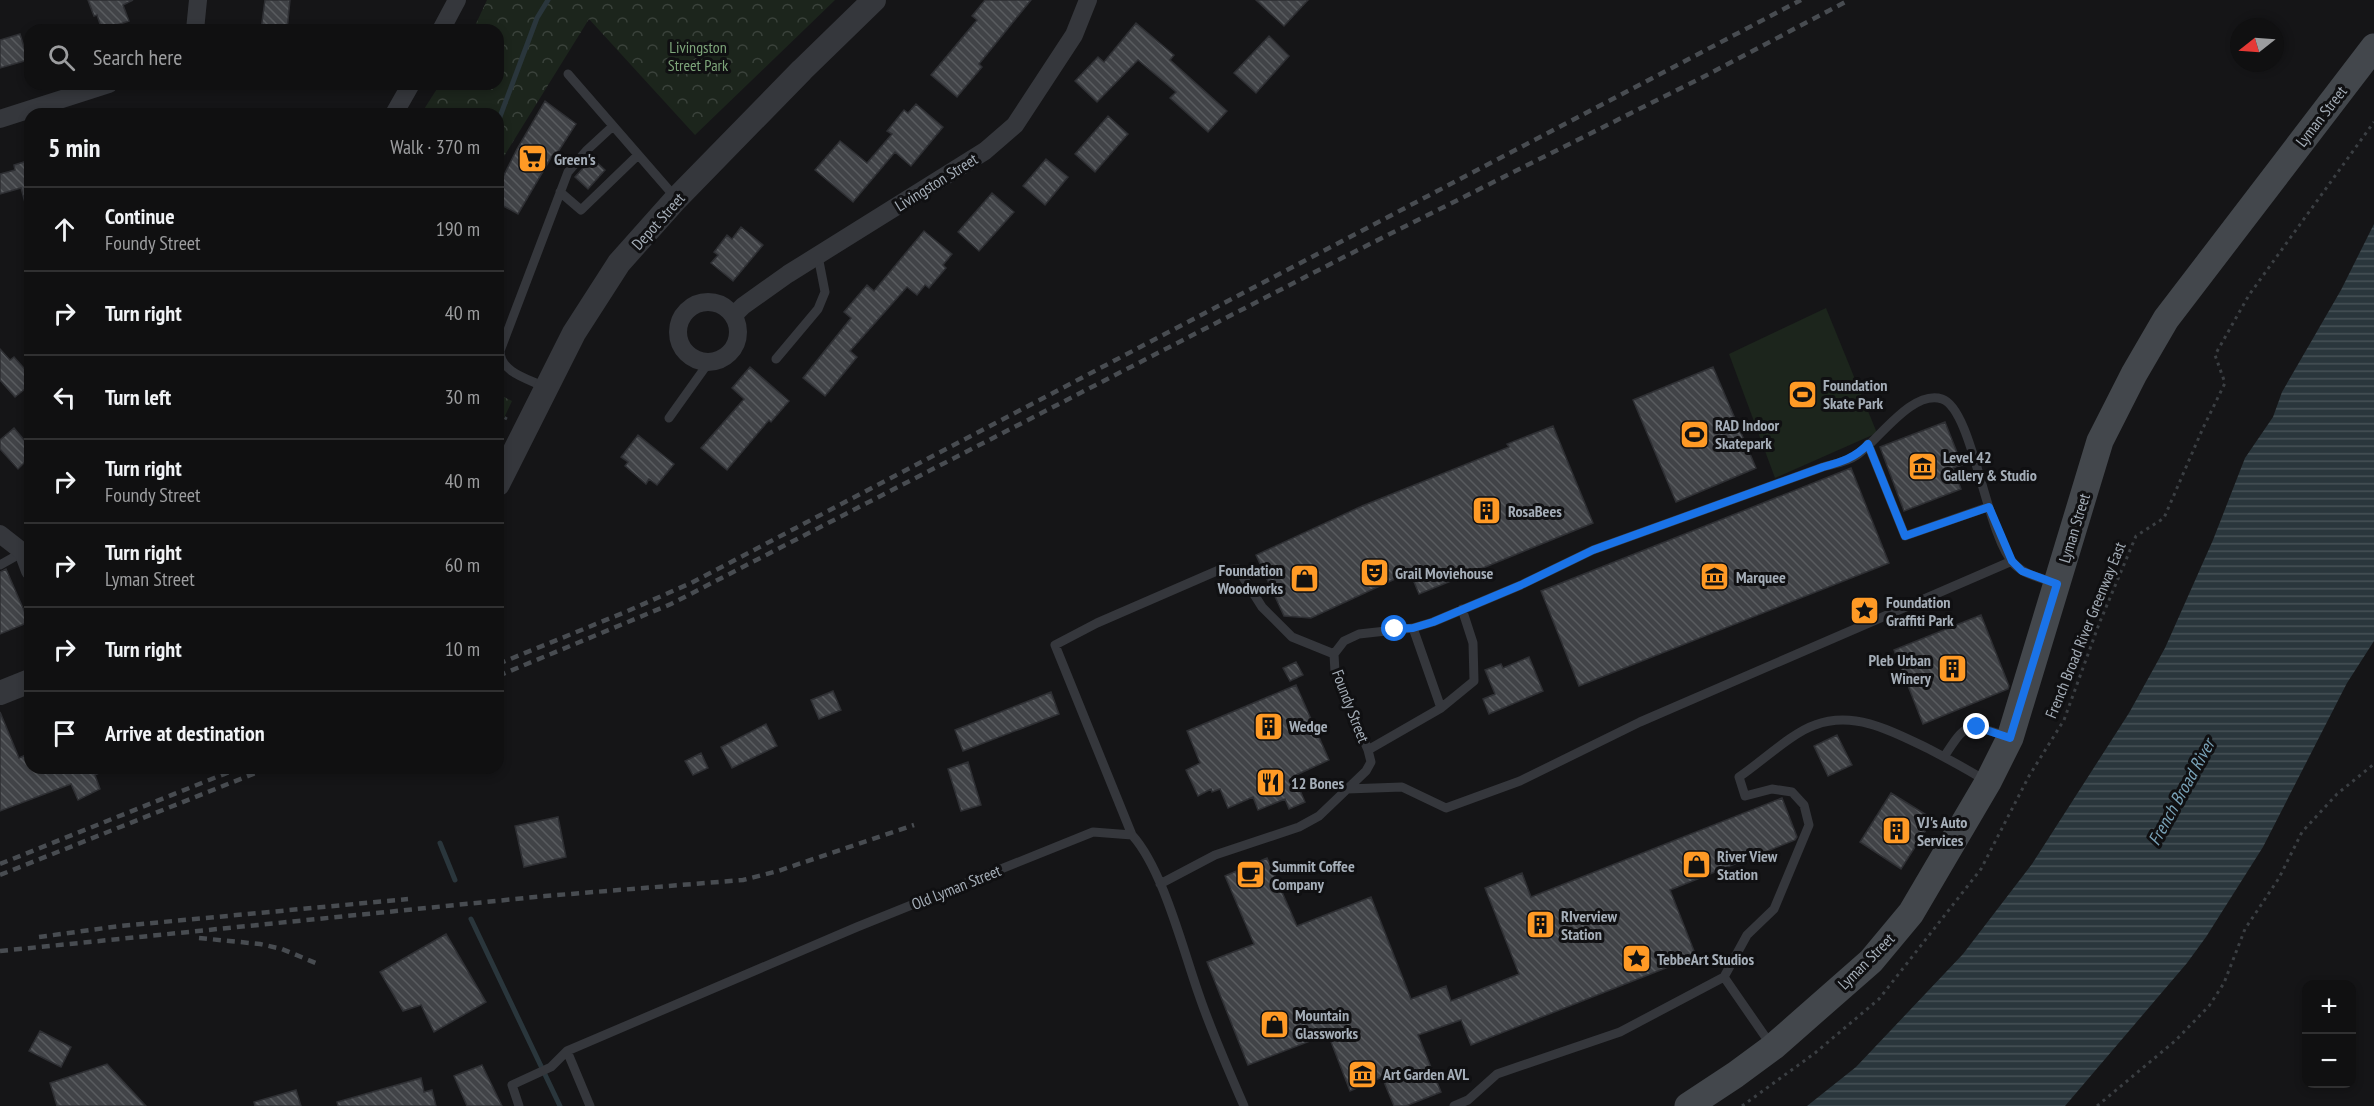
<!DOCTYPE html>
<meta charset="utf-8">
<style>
:root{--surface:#101011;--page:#1e1e1f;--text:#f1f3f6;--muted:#9c9d9f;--line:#303031}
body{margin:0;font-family:"PT Sans Narrow",sans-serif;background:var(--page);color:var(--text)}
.controls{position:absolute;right:18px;bottom:18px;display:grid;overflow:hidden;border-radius:12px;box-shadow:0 3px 9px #0003}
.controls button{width:54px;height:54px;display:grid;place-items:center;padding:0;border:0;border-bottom:2px solid var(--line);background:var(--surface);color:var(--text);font:30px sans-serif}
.compass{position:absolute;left:2230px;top:18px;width:54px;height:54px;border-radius:50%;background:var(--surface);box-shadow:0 3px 9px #0003;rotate:253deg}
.stop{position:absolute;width:18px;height:18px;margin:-14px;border:4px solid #1a73e8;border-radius:50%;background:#fff}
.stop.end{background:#1a73e8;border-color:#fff;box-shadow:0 2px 6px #0008}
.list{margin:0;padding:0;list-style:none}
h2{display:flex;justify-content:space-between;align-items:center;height:78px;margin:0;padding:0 24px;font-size:26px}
h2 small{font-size:20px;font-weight:400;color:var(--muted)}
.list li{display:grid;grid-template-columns:39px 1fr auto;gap:18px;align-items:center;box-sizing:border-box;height:84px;padding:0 24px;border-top:2px solid var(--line)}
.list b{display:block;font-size:22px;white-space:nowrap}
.list p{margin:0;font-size:20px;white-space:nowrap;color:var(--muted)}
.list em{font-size:20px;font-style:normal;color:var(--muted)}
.icon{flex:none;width:33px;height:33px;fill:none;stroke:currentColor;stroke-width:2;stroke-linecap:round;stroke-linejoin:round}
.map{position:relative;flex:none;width:2374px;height:1106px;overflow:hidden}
.search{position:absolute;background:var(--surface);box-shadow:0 3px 9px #0003;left:24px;top:24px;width:480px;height:66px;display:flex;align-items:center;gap:15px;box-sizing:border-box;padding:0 21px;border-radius:18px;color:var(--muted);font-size:22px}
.panel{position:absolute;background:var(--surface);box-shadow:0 3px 9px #0003;left:24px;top:108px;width:480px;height:666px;border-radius:18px}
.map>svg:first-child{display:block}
.grass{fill:#1c251c}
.park{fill:url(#park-crowns)}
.water{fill:url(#water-rules)}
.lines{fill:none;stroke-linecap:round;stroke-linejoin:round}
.stream{stroke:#2a363c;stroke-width:5}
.building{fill:url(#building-back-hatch);stroke:#2e2f33;stroke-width:1.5}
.path{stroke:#3b3f43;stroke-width:3;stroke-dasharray:3 4.5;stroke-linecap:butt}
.service{stroke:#35373c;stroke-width:9}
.minor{stroke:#35373c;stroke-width:18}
.tertiary{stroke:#35373c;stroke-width:24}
.secondary{stroke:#43474c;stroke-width:27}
.rail{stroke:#484c51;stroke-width:4.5;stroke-dasharray:8 6;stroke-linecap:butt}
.route{stroke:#1a73e8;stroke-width:8}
.labels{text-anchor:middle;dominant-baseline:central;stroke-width:6;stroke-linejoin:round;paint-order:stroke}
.park-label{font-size:16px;fill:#7da57a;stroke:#101012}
.street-label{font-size:16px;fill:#a5aeb8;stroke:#101012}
.poi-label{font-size:16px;font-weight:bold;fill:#a5aeb8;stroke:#101012;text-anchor:start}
.water-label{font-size:18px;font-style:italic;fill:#79a2b7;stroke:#101012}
</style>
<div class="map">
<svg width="2374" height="1106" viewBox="0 0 2374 1106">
<defs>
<pattern id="park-crowns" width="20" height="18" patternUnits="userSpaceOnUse" patternTransform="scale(1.5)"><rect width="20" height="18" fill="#1c251c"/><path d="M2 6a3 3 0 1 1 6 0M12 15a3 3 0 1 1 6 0" fill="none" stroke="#3a423b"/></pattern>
<pattern id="water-rules" width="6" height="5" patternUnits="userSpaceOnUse" patternTransform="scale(1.5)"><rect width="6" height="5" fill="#2a363c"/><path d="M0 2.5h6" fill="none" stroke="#465156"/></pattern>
<pattern id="building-back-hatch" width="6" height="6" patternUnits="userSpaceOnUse" patternTransform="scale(1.5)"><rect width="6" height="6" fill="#414347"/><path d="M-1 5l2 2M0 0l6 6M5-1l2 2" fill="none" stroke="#595c5f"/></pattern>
</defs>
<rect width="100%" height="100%" fill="#151517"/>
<!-- grass -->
<path class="grass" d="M1826,308L1877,433L1775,478L1729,354Z"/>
<!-- park -->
<path class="park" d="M487,0H835L695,135L589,19L498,166V114H421L440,84H498V30H473Z
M498,394L512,401L503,420L498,418Z"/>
<!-- water -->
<path class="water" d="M2374,224V641L2347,683L2263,847L2206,937L2187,963L2065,1106H1807L1856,1067L1963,954L2032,864L2129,713L2165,648L2213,540L2245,458L2273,417L2282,392L2341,290Z"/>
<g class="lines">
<!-- stream -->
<path class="stream" d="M498,122L537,18L548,0
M440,843L455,880
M471,919L560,1106"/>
</g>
<!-- building -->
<path class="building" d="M88,0H133L123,5L129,21L102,30L97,15L94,16Z
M265,0H290L287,30H261Z
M985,0H1031L979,64L982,67L957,97L931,75L977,20L972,16Z
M1256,0H1308L1284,26Z
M1136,23L1174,55L1170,60L1227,111L1208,132L1170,98L1176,92L1138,60L1097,102L1075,81L1098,57L1104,62Z
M20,34L28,60L0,68V40Z
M1269,36L1289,56L1256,93L1234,73Z
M545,101L576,124L554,158L552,156L518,214L498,203V187L517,149Z
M916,104L943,127L911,166L895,152L853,202L815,170L840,141L867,163L892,134L887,131L904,110L908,113Z
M1108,116L1128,134L1095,172L1075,154Z
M592,158L605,170L588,189L575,177Z
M1046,159L1068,177L1045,205L1023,186Z
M30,160V206H26L21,188L0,194V174L15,170L14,165Z
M992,193L1014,212L979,251L958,232Z
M741,227L763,245L733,281L711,263L718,255L714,252L727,235L732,239Z
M924,231L952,254L943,265L946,268L929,288L925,285L917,295L907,287L850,351L857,357L825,396L803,378L851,318L844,312L867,285L874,291Z
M0,349L10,360L14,357L30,375V385L15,397L0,380Z
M750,367L789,401L771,422L769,420L727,470L701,448L744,399L732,388Z
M1713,367L1756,468L1676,502L1633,400Z
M1945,422L1962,465L1953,468L1961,489L1904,511L1880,447Z
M1553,426L1593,523L1419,594L1410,572L1311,618L1284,616L1256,555L1362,506L1509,447L1507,444Z
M14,428L30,447V457L18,469L0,449V440Z
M638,435L674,464L657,485L649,479L646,484L625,466L628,462L621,457Z
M1851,468L1889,563L1579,686L1541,591Z
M6,569L29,622L0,634V572Z
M1981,615L2009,686L2008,689L1923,724L1894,650Z
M1529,657L1543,691L1489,714L1483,699L1495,694L1485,670L1501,664L1503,668Z
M1296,662L1303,675L1290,681L1283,668Z
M1296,685L1329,760L1294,776L1305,802L1289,809L1285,799L1258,810L1253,797L1228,808L1220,789L1212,792L1211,789L1198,796L1186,770L1200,763L1187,731Z
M833,691L841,710L819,719L811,700Z
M1051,692L1059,714L963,751L955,730Z
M0,712L19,758L30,753V768H109L95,775L100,789L78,800L71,784L0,811Z
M766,724L777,746L732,768L721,747Z
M1837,735L1852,765L1828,776L1814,746Z
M701,753L708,768L693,775L685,761Z
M968,762L981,805L961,811L948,769Z
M1891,793L1933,819L1901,869L1860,842Z
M1782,798L1797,837L1795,840L1670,890L1696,956L1471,1045L1461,1020L1418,1035L1441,1092L1406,1106H1394L1382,1077L1350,1091L1328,1034L1248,1065L1207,962L1254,944L1225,876L1267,858L1297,926L1371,897L1411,999L1446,986L1451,1001L1519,974L1485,888L1522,873L1531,897Z
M558,817L566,857L524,867L515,826Z
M446,934L486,1002L434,1032L421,1005L403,1011L380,972Z
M40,1031L71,1047L61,1067L29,1051Z
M107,1064L146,1106H57L50,1083Z
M482,1065L502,1106H467L454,1076Z
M421,1078L424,1092L432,1090L436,1106H338L337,1102Z
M296,1090L301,1106H255L254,1102Z"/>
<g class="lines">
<!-- path -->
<path class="path" d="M498,414L507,419
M1742,1106L1815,1053L1879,999L1981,869L2029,776L2064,720L2099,624L2136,536L2164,518L2203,428L2225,383L2215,355L2249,295L2374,122
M2097,1106L2175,1041L2209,1006L2224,983L2245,929L2279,878L2302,832L2337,794L2374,764"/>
<!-- service -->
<path class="service" d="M568,74L675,197
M560,192L581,210L638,155
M776,359L818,309L825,292L818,256
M545,387C528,379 500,372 500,351L568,172L587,150L613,126
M669,418L709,362
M1868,444L1905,536L1988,507
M0,565L23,552
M1413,628L1441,708
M1368,750L1441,708L1474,681L1473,643L1462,609
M1944,757C1968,719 1968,724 2009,737
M1347,789L1402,787L1446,808L1520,781L1640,722L2012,561
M1132,835L1055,645L1097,623L1219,570L1238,569L1262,607L1292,637L1334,654
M1160,884L1215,855L1299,827L1319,816L1366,771L1371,762L1368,750L1335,672L1334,654L1344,641L1359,634L1413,628L1433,622L1521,585L1593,550L1823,467C1834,464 1847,462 1857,455C1878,441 1912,389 1942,399C1973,409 1986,535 2014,564C2025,575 2041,578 2055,583
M1771,1045L1724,977L1747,935L1774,909L1809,825L1804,805L1792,792L1772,789L1745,796L1739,777C1760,763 1793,732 1815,725C1855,710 1894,732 1929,749C1948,759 1967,769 1986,781
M519,1106L512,1085L551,1067L567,1051
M590,1106L567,1051L857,927L1093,832L1132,835C1163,869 1183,950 1199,995C1212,1033 1228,1069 1244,1106
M1454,1106L1468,1100L1497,1074L1620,1032L1724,977"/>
<!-- minor -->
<path class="minor" d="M195,30L198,0
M441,30L457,0
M394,114L411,84
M0,119L109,84
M678 332a30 30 0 1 1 60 0a30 30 0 1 1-60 0Z
M733,316L743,306L788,274L985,151L1015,125L1074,35L1088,0
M0,534L23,552L30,571"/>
<!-- tertiary -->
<path class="tertiary" d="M498,484L574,333L619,263L676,199L802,70L874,0
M0,693L30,681"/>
<!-- secondary -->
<path class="secondary" d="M1688,1106L1735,1075L1773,1047L1871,961L1911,913L1988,782L2010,738L2100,441L2134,374L2166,319L2374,47"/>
<!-- rail -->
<path class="rail" d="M498,664L623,613L691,583L1801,0
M498,676L671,604L1346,256L1707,75L1849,0
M0,864L239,768
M0,875L268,768
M39,937L120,926L408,899
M199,938L260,944L282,949L318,964
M0,951L545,896L743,880L778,871L914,825"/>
</g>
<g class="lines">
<!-- route -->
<path class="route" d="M1395,629L1413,628L1433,622L1521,585L1593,550L1823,467C1841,462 1855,458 1868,444L1905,536L1989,507L2012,561L2022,571L2057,584L2010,738L1977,727"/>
</g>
<!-- icons -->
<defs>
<symbol id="supermarket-square" viewBox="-11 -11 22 22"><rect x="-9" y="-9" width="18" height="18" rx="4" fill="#ff9a25" stroke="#101012"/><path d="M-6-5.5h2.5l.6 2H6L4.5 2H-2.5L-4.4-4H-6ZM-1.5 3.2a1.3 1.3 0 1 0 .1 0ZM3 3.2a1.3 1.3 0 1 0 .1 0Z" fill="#111"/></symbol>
<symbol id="stadium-square" viewBox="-11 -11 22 22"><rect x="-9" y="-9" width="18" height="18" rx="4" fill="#ff9a25" stroke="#101012"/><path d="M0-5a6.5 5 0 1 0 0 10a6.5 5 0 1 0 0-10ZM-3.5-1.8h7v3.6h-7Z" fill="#111"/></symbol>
<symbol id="museum-square" viewBox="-11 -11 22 22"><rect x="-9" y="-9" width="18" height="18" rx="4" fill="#ff9a25" stroke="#101012"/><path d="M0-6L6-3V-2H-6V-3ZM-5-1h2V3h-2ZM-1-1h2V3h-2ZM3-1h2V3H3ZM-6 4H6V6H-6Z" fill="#111"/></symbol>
<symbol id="building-square" viewBox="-11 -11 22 22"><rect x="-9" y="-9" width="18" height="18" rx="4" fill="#ff9a25" stroke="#101012"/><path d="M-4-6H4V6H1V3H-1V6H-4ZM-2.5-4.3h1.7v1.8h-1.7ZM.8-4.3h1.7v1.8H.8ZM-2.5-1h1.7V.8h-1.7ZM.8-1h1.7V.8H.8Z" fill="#111"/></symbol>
<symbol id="theatre-square" viewBox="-11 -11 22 22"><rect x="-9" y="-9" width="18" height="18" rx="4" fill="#ff9a25" stroke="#101012"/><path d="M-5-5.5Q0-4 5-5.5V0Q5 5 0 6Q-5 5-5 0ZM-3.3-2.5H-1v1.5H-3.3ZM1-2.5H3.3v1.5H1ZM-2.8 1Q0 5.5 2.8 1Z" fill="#111"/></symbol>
<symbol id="shop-square" viewBox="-11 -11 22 22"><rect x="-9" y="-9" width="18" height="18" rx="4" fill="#ff9a25" stroke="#101012"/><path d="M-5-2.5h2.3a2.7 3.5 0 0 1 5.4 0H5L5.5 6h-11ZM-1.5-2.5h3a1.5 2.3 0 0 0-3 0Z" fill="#111"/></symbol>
<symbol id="sight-square" viewBox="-11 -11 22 22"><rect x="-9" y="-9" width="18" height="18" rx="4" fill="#ff9a25" stroke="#101012"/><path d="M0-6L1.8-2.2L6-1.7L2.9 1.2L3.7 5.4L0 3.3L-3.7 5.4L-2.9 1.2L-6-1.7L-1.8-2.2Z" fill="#111"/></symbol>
<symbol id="restaurant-square" viewBox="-11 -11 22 22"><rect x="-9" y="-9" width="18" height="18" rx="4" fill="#ff9a25" stroke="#101012"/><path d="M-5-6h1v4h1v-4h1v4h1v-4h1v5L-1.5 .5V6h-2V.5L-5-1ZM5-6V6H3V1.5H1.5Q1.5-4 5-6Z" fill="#111"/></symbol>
<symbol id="cafe-square" viewBox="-11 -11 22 22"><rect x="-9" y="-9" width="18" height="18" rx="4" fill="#ff9a25" stroke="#101012"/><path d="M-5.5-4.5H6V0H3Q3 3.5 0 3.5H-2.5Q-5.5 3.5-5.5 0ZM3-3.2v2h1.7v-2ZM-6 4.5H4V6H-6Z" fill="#111"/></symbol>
</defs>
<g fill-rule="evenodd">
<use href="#supermarket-square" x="516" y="142" width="33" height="33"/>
<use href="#stadium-square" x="1786" y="378" width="33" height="33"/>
<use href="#stadium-square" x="1678" y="418" width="33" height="33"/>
<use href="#museum-square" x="1906" y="450" width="33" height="33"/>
<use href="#building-square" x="1470" y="494" width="33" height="33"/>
<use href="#theatre-square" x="1358" y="556" width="33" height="33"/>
<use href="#museum-square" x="1698" y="560" width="33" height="33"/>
<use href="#shop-square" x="1288" y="562" width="33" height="33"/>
<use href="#sight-square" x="1848" y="594" width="33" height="33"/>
<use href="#building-square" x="1936" y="652" width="33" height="33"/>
<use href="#building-square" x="1252" y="710" width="33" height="33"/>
<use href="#restaurant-square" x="1254" y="766" width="33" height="33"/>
<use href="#building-square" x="1880" y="814" width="33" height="33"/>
<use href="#shop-square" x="1680" y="848" width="33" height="33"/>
<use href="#cafe-square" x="1234" y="858" width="33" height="33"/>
<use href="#building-square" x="1524" y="908" width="33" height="33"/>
<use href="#sight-square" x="1620" y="942" width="33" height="33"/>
<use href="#shop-square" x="1258" y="1008" width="33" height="33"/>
<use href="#museum-square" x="1346" y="1058" width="33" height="33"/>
</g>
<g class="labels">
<!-- park labels -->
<g class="park-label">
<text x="698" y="47">Livingston<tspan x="698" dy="18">Street Park</tspan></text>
</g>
<!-- street labels -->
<g class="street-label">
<text transform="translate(2321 116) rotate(-52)">Lyman Street</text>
<text transform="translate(936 182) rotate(-32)">Livingston Street</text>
<text transform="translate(658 221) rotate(-48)">Depot Street</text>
<text transform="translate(2074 528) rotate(-73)">Lyman Street</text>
<text transform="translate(2085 630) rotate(-68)">French Broad River Greenway East</text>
<text transform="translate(1351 706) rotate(69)">Foundy Street</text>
<text transform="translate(956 887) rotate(-22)">Old Lyman Street</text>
<text transform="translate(1866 961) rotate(-45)">Lyman Street</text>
</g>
<!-- poi labels -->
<g class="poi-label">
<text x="554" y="159">Green's</text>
<text x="1823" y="385">Foundation<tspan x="1823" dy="18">Skate Park</tspan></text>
<text x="1715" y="425">RAD Indoor<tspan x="1715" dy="18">Skatepark</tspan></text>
<text x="1943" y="457">Level 42<tspan x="1943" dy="18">Gallery &amp; Studio</tspan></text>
<text x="1508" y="511">RosaBees</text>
<text x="1283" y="570" text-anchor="end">Foundation<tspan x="1283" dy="18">Woodworks</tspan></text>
<text x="1395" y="573">Grail Moviehouse</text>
<text x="1736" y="577">Marquee</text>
<text x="1886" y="602">Foundation<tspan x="1886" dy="18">Graffiti Park</tspan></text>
<text x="1931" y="660" text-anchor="end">Pleb Urban<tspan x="1931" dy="18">Winery</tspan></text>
<text x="1289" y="726">Wedge</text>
<text x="1291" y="783">12 Bones</text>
<text x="1917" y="822">VJ's Auto<tspan x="1917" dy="18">Services</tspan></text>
<text x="1717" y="856">River View<tspan x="1717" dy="18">Station</tspan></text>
<text x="1272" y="866">Summit Coffee<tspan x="1272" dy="18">Company</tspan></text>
<text x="1561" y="916">RIverview<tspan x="1561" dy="18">Station</tspan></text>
<text x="1657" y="959">TebbeArt Studios</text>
<text x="1295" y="1015">Mountain<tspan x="1295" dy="18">Glassworks</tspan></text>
<text x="1383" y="1074">Art Garden AVL</text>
</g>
<!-- water labels -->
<g class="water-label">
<text transform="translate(2181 792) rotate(-61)">French Broad River</text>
</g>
</g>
</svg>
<div class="controls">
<button>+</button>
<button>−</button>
</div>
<svg class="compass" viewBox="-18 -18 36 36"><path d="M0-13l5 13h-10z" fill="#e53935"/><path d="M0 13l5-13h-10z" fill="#9c9d9f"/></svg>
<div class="stop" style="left:1395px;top:629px"></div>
<div class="stop end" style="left:1977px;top:727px"></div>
<div class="search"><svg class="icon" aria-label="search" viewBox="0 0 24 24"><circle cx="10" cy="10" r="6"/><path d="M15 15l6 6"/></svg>Search here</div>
<section class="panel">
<h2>5 min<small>Walk · 370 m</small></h2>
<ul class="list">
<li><svg class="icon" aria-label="ahead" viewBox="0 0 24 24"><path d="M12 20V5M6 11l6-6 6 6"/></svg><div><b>Continue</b><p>Foundy Street</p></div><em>190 m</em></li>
<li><svg class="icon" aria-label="right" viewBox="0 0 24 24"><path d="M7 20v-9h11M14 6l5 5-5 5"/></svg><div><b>Turn right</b></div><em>40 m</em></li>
<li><svg class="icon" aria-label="left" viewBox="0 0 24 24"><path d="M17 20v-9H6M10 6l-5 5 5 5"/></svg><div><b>Turn left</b></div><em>30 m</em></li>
<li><svg class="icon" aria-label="right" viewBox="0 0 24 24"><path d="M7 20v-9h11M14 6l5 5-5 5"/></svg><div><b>Turn right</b><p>Foundy Street</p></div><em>40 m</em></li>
<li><svg class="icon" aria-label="right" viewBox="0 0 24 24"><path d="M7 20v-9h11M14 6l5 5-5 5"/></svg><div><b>Turn right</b><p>Lyman Street</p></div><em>60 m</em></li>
<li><svg class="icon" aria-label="right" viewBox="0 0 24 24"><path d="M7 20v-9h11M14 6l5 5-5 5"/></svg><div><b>Turn right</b></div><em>10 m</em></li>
<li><svg class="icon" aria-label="arrive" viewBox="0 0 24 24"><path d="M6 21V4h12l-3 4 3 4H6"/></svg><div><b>Arrive at destination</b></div></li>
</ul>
</section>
</div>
